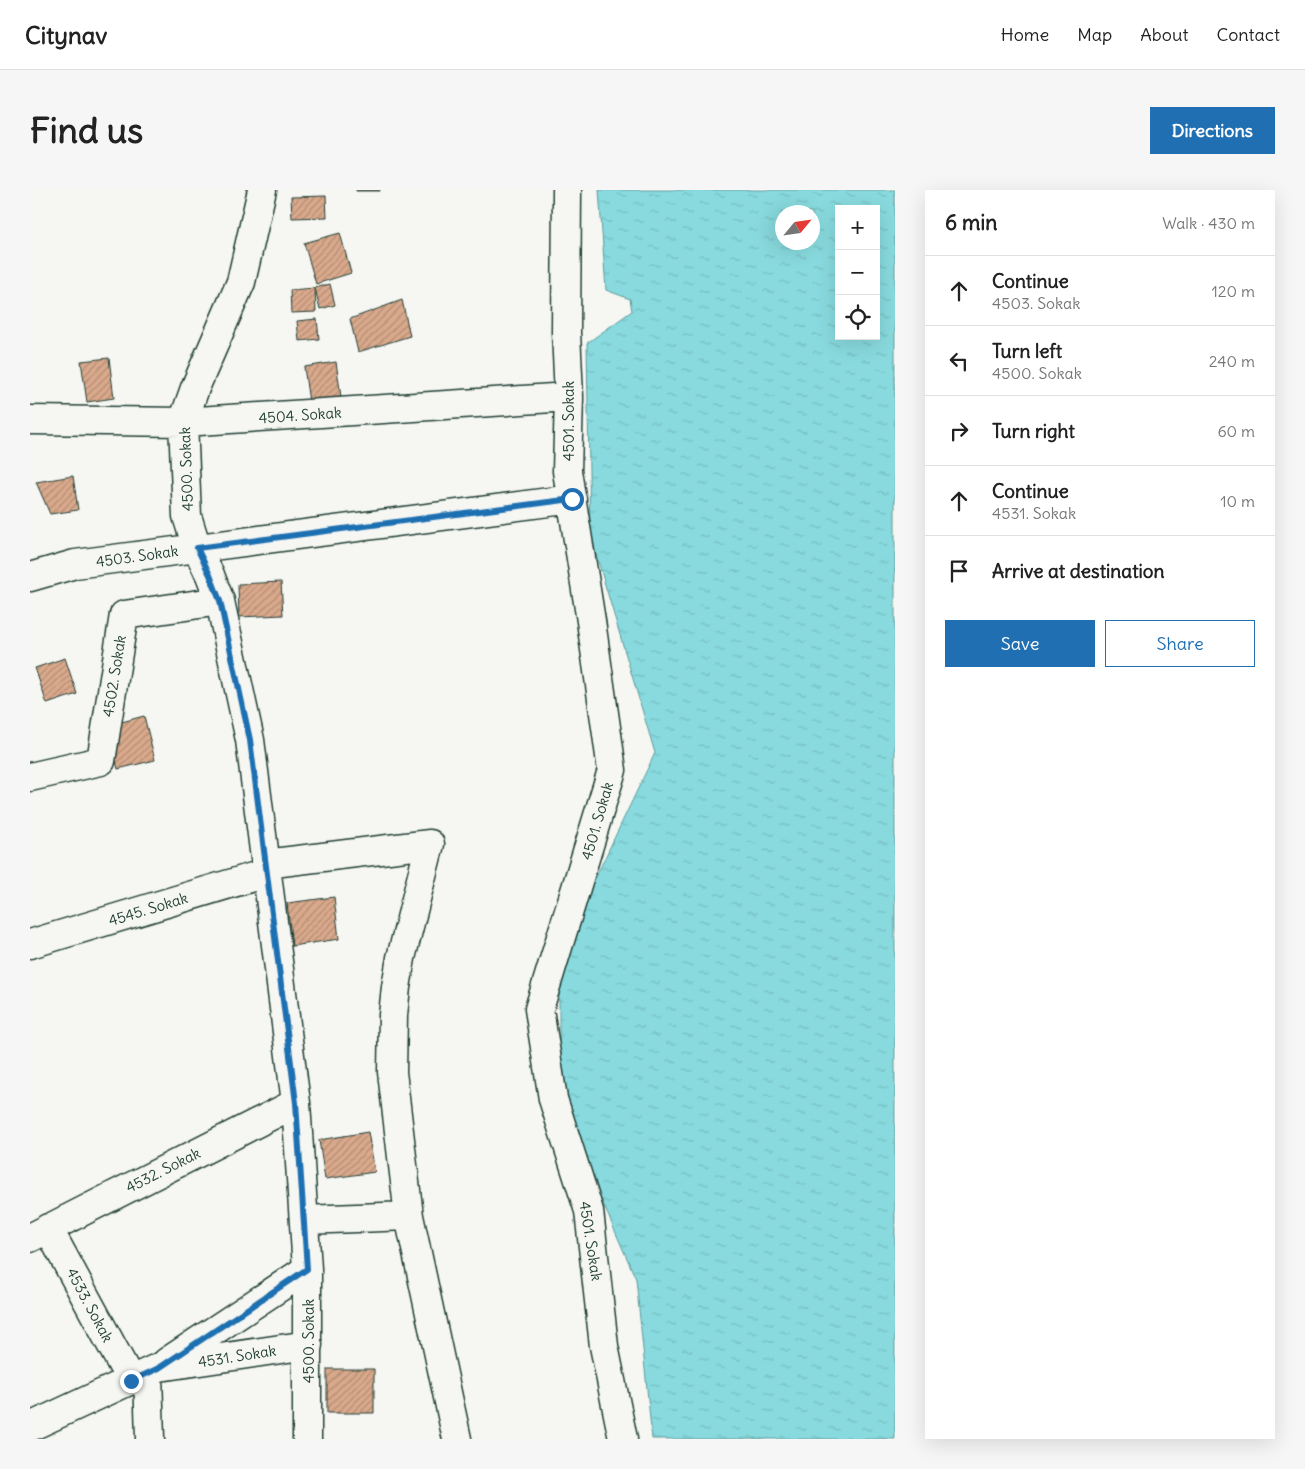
<!DOCTYPE html>
<meta charset="utf-8">
<style>
:root{--surface:#fff;--page:#f6f6f6;--text:#222;--muted:#767676;--line:#e0e0e0;--accent:#1f6fb2}
body{margin:0;font-family:Delius,sans-serif;background:var(--page);color:var(--text)}
.controls{position:absolute;right:15px;top:15px;display:grid;overflow:hidden;border-radius:0px;box-shadow:0 5px 20px #0002}
.controls button{width:45px;height:45px;display:grid;place-items:center;padding:0;border:0;border-bottom:1px solid var(--line);background:var(--surface);color:var(--text);font:25px sans-serif}
.compass{position:absolute;left:745px;top:15px;width:45px;height:45px;border-radius:50%;background:var(--surface);box-shadow:0 5px 20px #0002;rotate:61deg}
.stop{position:absolute;width:15px;height:15px;margin:-11px;border:4px solid #1f6fb2;border-radius:50%;background:#fff}
.stop.end{background:#1f6fb2;border-color:#fff;box-shadow:0 1px 5px #0008}
.list{margin:0;padding:0;list-style:none}
h2{display:flex;justify-content:space-between;align-items:center;height:65px;margin:0;padding:0 20px;font-size:21px}
h2 small{font-size:16px;font-weight:400;color:var(--muted)}
.list li{display:grid;grid-template-columns:32px 1fr auto;gap:15px;align-items:center;box-sizing:border-box;height:70px;padding:0 20px;border-top:1px solid var(--line)}
.list b{display:block;font-size:19px;white-space:nowrap}
.list p{margin:0;font-size:16px;white-space:nowrap;color:var(--muted)}
.list em{font-size:16px;font-style:normal;color:var(--muted)}
.actions{display:flex;gap:10px;padding:15px 20px}
.actions a{flex:1;padding:11px 0;border:1px solid var(--accent);border-radius:0px;text-align:center;font-size:18px;color:var(--accent)}
.actions .main{background:var(--accent);color:#fff}
.icon{flex:none;width:28px;height:28px;fill:none;stroke:currentColor;stroke-width:2;stroke-linecap:round;stroke-linejoin:round}
.map{position:relative;flex:none;width:865px;height:1249px;overflow:hidden;border-radius:0px}
header{display:flex;align-items:center;gap:30px;box-sizing:border-box;height:70px;padding:0 25px;background:var(--surface);border-bottom:1px solid var(--line)}
header strong{font-size:24px}
nav{display:flex;gap:28px;margin-inline-start:auto;font-size:18px}
.intro{display:flex;align-items:center;justify-content:space-between;box-sizing:border-box;height:120px;padding:0 30px}
h1{margin:0;font-size:35px}
.button{padding:12px 22px;border-radius:0px;background:var(--accent);color:#fff;font-size:18px;font-weight:700}
main{display:flex;gap:30px;padding:0 30px}
aside{flex:1;background:var(--surface);border-radius:0px;box-shadow:0 5px 20px #0002}
.map>svg:first-child{display:block}
.water{fill:url(#water-ripples);stroke:#5e9b9a;fill-rule:evenodd}
.building{fill:url(#building-hatch);stroke:#1f3d34}
.lines{fill:none;stroke-linecap:round;stroke-linejoin:round}
.minor-casing{stroke:#1f3d34;stroke-width:31}
.minor{stroke:#f6f6f2;stroke-width:28}
.route{stroke:#1f6fb2;stroke-width:6}
.labels{text-anchor:middle;dominant-baseline:central;stroke-width:4;stroke-linejoin:round;paint-order:stroke}
.street-label{font-size:15px;fill:#1f3d34;stroke:#f6f6f2}
</style>
<header>
<strong>Citynav</strong>
<nav><a>Home</a><a>Map</a><a>About</a><a>Contact</a></nav>
</header>
<div class="intro"><h1>Find us</h1><a class="button">Directions</a></div>
<main>
<div class="map">
<svg width="865" height="1249" viewBox="0 0 865 1249">
<defs>
<pattern id="water-ripples" width="26" height="14" patternUnits="userSpaceOnUse" patternTransform="scale(1.25)"><rect width="26" height="14" fill="#88dade"/><path d="M2 4q2-2 4 0t4 0M15 11q2-2 4 0t4 0" fill="none" stroke="#75bcbf"/></pattern>
<pattern id="building-hatch" width="6" height="6" patternUnits="userSpaceOnUse" patternTransform="scale(1.25)"><rect width="6" height="6" fill="#daa98c"/><path d="M-1 1l2-2M0 6l6-6M5 7l2-2" fill="none" stroke="#b08b73"/></pattern>
</defs>
<rect width="100%" height="100%" fill="#f6f6f2"/>
<filter id="ink" filterUnits="userSpaceOnUse"><feTurbulence type="fractalNoise" baseFrequency=".02" numOctaves="2"/><feDisplacementMap in="SourceGraphic" scale="10" xChannelSelector="R" yChannelSelector="G"/><feConvolveMatrix kernelMatrix="1 2 1 2 8 2 1 2 1" color-interpolation-filters="sRGB"/></filter>
<g filter="url(#ink)">
<!-- water -->
<path class="water" d="M569,0H865V1249H622L606,1089L529,913V764L625,563L560,344L557,153L602,121L600,109L576,100ZM809,19H846V146H809ZM752,22H782V52H752Z"/>
<!-- building -->
<path class="building" d="M326,0H350V1H326Z
M296,6L297,27L262,28L261,7Z
M310,43L321,83L286,94L274,53Z
M300,94L305,115L290,119L285,98Z
M285,98L286,122L261,123L260,100Z
M372,110L380,146L328,162L320,129Z
M287,129L289,149L269,151L267,131Z
M79,168L84,208L57,212L51,171Z
M306,172L311,207L279,212L274,177Z
M43,286L48,320L20,324L6,292Z
M251,392L253,425L209,427L208,394Z
M35,468L47,504L17,514L5,478Z
M114,526L125,570L88,579L77,536Z
M304,707L309,749L262,756L257,713Z
M338,942L345,982L295,989L289,950Z
M297,1179H344V1223H297Z"/>
<g class="lines">
<defs>
<path id="minor" d="M232,0L211,92L165,198L153,232L157,326L167,358L180,385L190,411L220,550L266,913L277,1079V1249
M537,0L536,142L539,207L537,281L561,431L582,580L509,819L523,909L559,1021L574,1156L593,1249
M0,230L153,232L539,207
M0,387L45,374L542,309
M0,587L71,571L94,425L190,411
M235,674L400,654L371,768L366,797L363,825L362,882L379,1026L427,1249
M0,754L236,683
M274,1030L379,1026
M18,1038L101,1191
M0,1048L266,913
M137,1172L277,1079
M118,1184L120,1249
M0,1237L129,1177L278,1155"/>
</defs>
<!-- minor casing -->
<use href="#minor" class="minor-casing"/>
<!-- minor -->
<use href="#minor" class="minor"/>
</g>
</g>
<g class="lines" filter="url(#ink)">
<!-- route -->
<path class="route" d="M101,1191L129,1178L277,1079L266,913L220,550L190,411L180,385L167,358L542,309"/>
</g>
<g class="labels">
<!-- street labels -->
<g class="street-label">
<text transform="translate(270 225) rotate(-4)">4504. Sokak</text>
<text transform="translate(538 231) rotate(-90)">4501. Sokak</text>
<text transform="translate(156 279) rotate(-92)">4500. Sokak</text>
<text transform="translate(107 366) rotate(-8)">4503. Sokak</text>
<text transform="translate(84 486) rotate(-81)">4502. Sokak</text>
<text transform="translate(567 631) rotate(-74)">4501. Sokak</text>
<text transform="translate(118 719) rotate(-17)">4545. Sokak</text>
<text transform="translate(133 980) rotate(-27)">4532. Sokak</text>
<text transform="translate(561 1051) rotate(81)">4501. Sokak</text>
<text transform="translate(60 1115) rotate(62)">4533. Sokak</text>
<text transform="translate(278 1151) rotate(-90)">4500. Sokak</text>
<text transform="translate(207 1166) rotate(-9)">4531. Sokak</text>
</g>
</g>
</svg>
<div class="controls">
<button>+</button>
<button>−</button>
<button><svg class="icon" aria-label="locate" viewBox="0 0 24 24"><circle cx="12" cy="12" r="6"/><path d="M12 2v4M12 18v4M2 12h4M18 12h4"/></svg></button>
</div>
<svg class="compass" viewBox="-18 -18 36 36"><path d="M0-13l5 13h-10z" fill="#e53935"/><path d="M0 13l5-13h-10z" fill="#767676"/></svg>
<div class="stop" style="left:542px;top:309px"></div>
<div class="stop end" style="left:101px;top:1191px"></div>
</div>
<aside>
<h2>6 min<small>Walk · 430 m</small></h2>
<ul class="list">
<li><svg class="icon" aria-label="ahead" viewBox="0 0 24 24"><path d="M12 20V5M6 11l6-6 6 6"/></svg><div><b>Continue</b><p>4503. Sokak</p></div><em>120 m</em></li>
<li><svg class="icon" aria-label="left" viewBox="0 0 24 24"><path d="M17 20v-9H6M10 6l-5 5 5 5"/></svg><div><b>Turn left</b><p>4500. Sokak</p></div><em>240 m</em></li>
<li><svg class="icon" aria-label="right" viewBox="0 0 24 24"><path d="M7 20v-9h11M14 6l5 5-5 5"/></svg><div><b>Turn right</b></div><em>60 m</em></li>
<li><svg class="icon" aria-label="ahead" viewBox="0 0 24 24"><path d="M12 20V5M6 11l6-6 6 6"/></svg><div><b>Continue</b><p>4531. Sokak</p></div><em>10 m</em></li>
<li><svg class="icon" aria-label="arrive" viewBox="0 0 24 24"><path d="M6 21V4h12l-3 4 3 4H6"/></svg><div><b>Arrive at destination</b></div></li>
</ul>
<div class="actions"><a class="main">Save</a><a>Share</a></div>
</aside>
</main>
